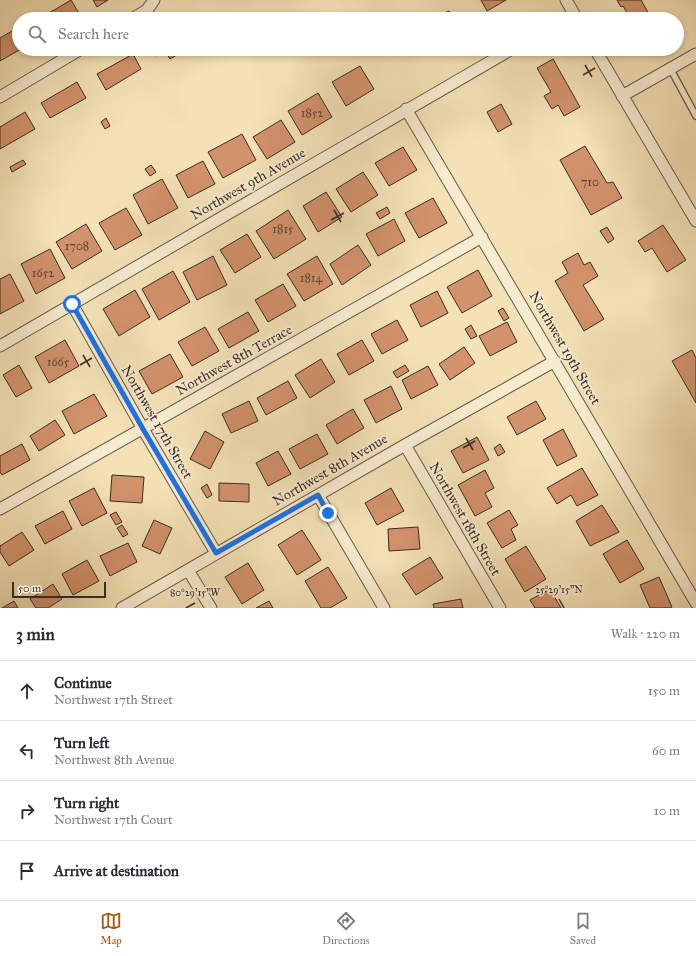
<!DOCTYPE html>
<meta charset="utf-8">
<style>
:root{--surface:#fff;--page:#f2f2f3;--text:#2b2b33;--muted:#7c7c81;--line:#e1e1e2;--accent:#b45309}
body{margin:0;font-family:"IM FELL Great Primer",serif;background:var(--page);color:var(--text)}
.scale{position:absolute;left:12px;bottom:10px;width:94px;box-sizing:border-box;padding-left:4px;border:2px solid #3a2d26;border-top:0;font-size:11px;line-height:14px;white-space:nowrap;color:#3a2d26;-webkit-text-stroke:3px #f8ecd0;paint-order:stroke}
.stop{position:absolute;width:12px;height:12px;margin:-9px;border:3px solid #1a73e8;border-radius:50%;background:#fff}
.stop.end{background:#1a73e8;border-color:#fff;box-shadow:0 1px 4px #0008}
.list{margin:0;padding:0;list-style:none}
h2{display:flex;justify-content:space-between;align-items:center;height:52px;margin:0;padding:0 16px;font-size:17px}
h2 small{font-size:13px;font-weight:400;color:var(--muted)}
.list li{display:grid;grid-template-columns:26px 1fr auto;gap:12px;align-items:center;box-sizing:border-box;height:60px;padding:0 16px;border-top:1px solid var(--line)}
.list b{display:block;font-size:15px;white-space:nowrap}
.list p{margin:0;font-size:13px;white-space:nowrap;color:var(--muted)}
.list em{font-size:13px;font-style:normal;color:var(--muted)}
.icon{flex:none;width:22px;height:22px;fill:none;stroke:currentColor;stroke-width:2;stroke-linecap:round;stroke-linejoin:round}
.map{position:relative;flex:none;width:696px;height:608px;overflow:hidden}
.search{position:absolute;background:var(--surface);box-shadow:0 2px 6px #0003;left:12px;right:12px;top:12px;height:44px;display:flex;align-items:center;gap:10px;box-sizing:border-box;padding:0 14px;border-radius:22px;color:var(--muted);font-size:15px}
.sheet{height:292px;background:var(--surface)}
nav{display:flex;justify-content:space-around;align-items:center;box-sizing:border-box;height:56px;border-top:1px solid var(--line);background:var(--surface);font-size:11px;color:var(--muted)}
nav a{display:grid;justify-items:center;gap:2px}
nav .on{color:var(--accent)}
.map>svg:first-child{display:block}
.building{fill:#d2926c;stroke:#3a2d26}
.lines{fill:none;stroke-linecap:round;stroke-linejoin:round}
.lane-casing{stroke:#685a4a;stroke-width:8}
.street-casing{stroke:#685a4a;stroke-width:13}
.lane{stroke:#f8ecd0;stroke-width:5.5}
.street{stroke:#f8ecd0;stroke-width:11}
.route{stroke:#1a73e8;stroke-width:5}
.ticks{fill:none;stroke:#3a2d26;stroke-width:1.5}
.labels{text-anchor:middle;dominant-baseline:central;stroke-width:3.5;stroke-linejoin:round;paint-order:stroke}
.number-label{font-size:12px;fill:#604638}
.street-label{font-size:14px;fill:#3a2d26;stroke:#f8ecd0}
.ticks-label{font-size:10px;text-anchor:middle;fill:#3a2d26;stroke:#f8ecd0;stroke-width:3.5;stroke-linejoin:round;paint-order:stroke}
</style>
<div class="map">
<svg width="696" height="608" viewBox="0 0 696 608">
<rect width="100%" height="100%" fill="#f4e2b6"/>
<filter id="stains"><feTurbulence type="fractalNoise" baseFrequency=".005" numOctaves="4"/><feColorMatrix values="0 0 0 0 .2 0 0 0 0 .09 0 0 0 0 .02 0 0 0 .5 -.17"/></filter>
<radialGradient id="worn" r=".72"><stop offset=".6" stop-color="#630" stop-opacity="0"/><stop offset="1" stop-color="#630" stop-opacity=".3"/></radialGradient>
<!-- building -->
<path class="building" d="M71,0L81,17L77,19H39Z
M93,0H108L97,7Z
M481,0H506L487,11Z
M617,0H641L650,16L646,19H631L623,6L621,7Z
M449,11L454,19H433Z
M19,27V49H21L0,61V38Z
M152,49H187L170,59L165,51L156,56Z
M133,54L141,69L106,90L97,74Z
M553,59L580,107L564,116L558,105L552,109L544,96L551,92L537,68Z
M360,66L374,89L346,106L332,82Z
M77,82L86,98L50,118L41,103Z
M318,93L332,117L302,135L288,111Z
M501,104L512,124L498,132L487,112Z
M25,112L35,129L0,149V127Z
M106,118L110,126L105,129L101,122Z
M281,120L295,142L267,159L253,137Z
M242,134L256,160L223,178L208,152Z
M585,146L607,183L613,182L622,198L591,215L560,160Z
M403,147L417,170L389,186L375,163Z
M23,160L26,164L12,172L10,167Z
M203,161L215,184L188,198L176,175Z
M151,165L156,172L150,176L145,169Z
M363,172L378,195L351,212L336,189Z
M162,179L178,208L148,224L133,195Z
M326,192L342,217L318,232L303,206Z
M433,198L447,223L419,238L405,213Z
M387,207L390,213L380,219L376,213Z
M126,208L142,235L115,250L99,223Z
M288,210L306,239L274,259L256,231Z
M394,219L405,241L378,256L366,234Z
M86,224L102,251L72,269L56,242Z
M663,225L686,260L667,272L652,248L645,252L638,241Z
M607,227L614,239L608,243L600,231Z
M247,234L261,257L235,273L220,250Z
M358,245L371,265L342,285L330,264Z
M50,249L65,278L36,294L21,264Z
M578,253L584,265L590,262L598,276L583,285L604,319L584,331L555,281L568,273L562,262Z
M213,256L227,285L197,300L183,272Z
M317,256L333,284L304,301L287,274Z
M478,270L492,296L462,313L447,287Z
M173,271L190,302L159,320L142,289Z
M10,274L24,301L0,314V279Z
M283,284L296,306L268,322L255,300Z
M135,290L150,317L119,336L103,309Z
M437,291L448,313L421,327L410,305Z
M503,308L509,318L504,321L498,311Z
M248,312L259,331L229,348L218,329Z
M397,320L408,340L382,354L371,334Z
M507,322L517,342L490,356L479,336Z
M471,325L477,336L471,339L465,329Z
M205,327L219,351L192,366L178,342Z
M65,340L79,366L49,383L35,357Z
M362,340L374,361L349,375L337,354Z
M464,347L475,363L450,380L439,364Z
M692,350L696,358V403L672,361Z
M170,354L183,377L152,394L139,371Z
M321,359L335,382L310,398L295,375Z
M19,365L32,388L16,397L3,375Z
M405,365L409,371L397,378L393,372Z
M428,366L438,385L411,399L402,380Z
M288,381L297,398L266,415L257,398Z
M391,386L402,409L376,423L364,400Z
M94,394L107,416L74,434L62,411Z
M249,401L258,421L231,433L222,414Z
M536,401L546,419L517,435L507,417Z
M353,409L364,428L337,444L326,425Z
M55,420L65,435L39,451L30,436Z
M563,429L577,456L557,466L543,440Z
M205,431L224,442L210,469L190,459Z
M317,434L328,454L300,469L289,449Z
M477,437L489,460L463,473L451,451Z
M22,444L30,460L2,475L0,472V456Z
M500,444L505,452L498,456L494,448Z
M278,451L291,474L268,486L256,463Z
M582,468L598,495L577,506L571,495L557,504L547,488Z
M485,470L494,488L485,493L492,507L475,516L458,485Z
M112,475L144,477L142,503L110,501Z
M219,483L249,484V502L219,501Z
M207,484L212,495L207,498L201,488Z
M94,488L107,513L82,526L69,501Z
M391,488L404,511L377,525L365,503Z
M602,505L619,532L590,546L576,521Z
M509,510L518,525L511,529L516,540L502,548L487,523Z
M63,511L72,529L45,544L35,526Z
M116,512L122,522L116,525L110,515Z
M154,520L172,528L160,554L142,546Z
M122,525L128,534L123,537L117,528Z
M418,527L420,549L389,551L388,529Z
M302,530L321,560L297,575L278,545Z
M22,532L34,550L9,566L0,552V546Z
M627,540L644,569L620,583L603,554Z
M128,543L137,562L110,576L100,556Z
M526,546L546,579L525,592L505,559Z
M430,557L443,578L416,595L402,574Z
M87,560L99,581L73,595L62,574Z
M248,563L264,590L242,604L225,577Z
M328,567L347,598L330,608H321L305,581Z
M659,577L672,607L670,608H650L640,585Z
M53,584L62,599L48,608H36L30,599Z
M550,589L561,608H535L530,600Z
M461,599L463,608H434L433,604Z
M14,601L18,608H2Z
M269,601L273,608H256Z"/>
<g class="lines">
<defs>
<path id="lane" d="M670,68L696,116"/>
<path id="street" d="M566,0L577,19
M132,19L147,10L154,0
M595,49L696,221
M622,96L696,54
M0,97L81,49
M406,109L696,603
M72,304L143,429L216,553
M0,346L512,49
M405,445L500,608
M318,495L384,608
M0,509L482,237
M188,570L211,608
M122,608L405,445L555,361"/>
</defs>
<!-- lane casing -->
<use href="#lane" class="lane-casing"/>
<!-- street casing -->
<use href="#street" class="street-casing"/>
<!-- lane -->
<use href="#lane" class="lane"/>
<!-- street -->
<use href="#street" class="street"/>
</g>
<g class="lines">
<!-- route -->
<path class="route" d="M72,304L143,429L216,553L318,495L328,513"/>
</g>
<!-- ticks -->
<path class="ticks" d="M585,65L592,77M583,75L595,68M334,210L341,222M331,220L344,213M83,355L90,367M80,365L92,358M466,438L473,450M463,448L475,441M559,599L564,608M186,608L195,603"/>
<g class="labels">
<!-- number labels -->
<g class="number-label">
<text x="312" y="113">1852</text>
<text x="590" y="182">710</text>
<text x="283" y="229">1815</text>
<text x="77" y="246">1708</text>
<text x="43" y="273">1652</text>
<text x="311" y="278">1814</text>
<text x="58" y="362">1665</text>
</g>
<!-- street labels -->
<g class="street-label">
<text transform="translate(248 184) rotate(-30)">Northwest 9th Avenue</text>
<text transform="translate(565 348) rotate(60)">Northwest 19th Street</text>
<text transform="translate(234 360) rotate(-29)">Northwest 8th Terrace</text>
<text transform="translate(157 422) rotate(60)">Northwest 17th Street</text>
<text transform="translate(330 470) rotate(-30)">Northwest 8th Avenue</text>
<text transform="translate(465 519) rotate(60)">Northwest 18th Street</text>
</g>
</g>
<g class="ticks-label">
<text x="559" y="593">25°29'15"N</text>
<text x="195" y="596">80°29'15"W</text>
</g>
<rect width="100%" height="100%" filter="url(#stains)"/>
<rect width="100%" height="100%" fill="url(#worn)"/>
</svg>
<div class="scale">50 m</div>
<div class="stop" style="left:72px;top:304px"></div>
<div class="stop end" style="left:328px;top:513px"></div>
<div class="search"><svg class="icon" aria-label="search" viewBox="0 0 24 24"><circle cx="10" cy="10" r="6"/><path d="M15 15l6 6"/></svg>Search here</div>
</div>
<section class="sheet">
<h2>3 min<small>Walk · 220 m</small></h2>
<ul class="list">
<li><svg class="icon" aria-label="ahead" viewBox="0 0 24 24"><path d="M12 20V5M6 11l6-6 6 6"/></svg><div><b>Continue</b><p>Northwest 17th Street</p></div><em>150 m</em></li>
<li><svg class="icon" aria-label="left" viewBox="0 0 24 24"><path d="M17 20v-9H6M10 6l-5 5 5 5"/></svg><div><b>Turn left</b><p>Northwest 8th Avenue</p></div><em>60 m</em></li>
<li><svg class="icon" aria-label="right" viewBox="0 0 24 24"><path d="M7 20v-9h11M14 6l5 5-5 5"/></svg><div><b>Turn right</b><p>Northwest 17th Court</p></div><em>10 m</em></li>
<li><svg class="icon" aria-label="arrive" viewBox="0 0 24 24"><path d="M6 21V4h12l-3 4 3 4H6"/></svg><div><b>Arrive at destination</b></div></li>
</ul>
</section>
<nav>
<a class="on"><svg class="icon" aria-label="map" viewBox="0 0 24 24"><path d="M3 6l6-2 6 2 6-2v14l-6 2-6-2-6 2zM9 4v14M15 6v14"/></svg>Map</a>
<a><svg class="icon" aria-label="directions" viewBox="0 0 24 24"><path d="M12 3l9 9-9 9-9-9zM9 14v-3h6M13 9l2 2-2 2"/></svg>Directions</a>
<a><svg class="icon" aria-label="saved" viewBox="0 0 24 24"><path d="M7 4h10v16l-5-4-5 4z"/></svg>Saved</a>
</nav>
